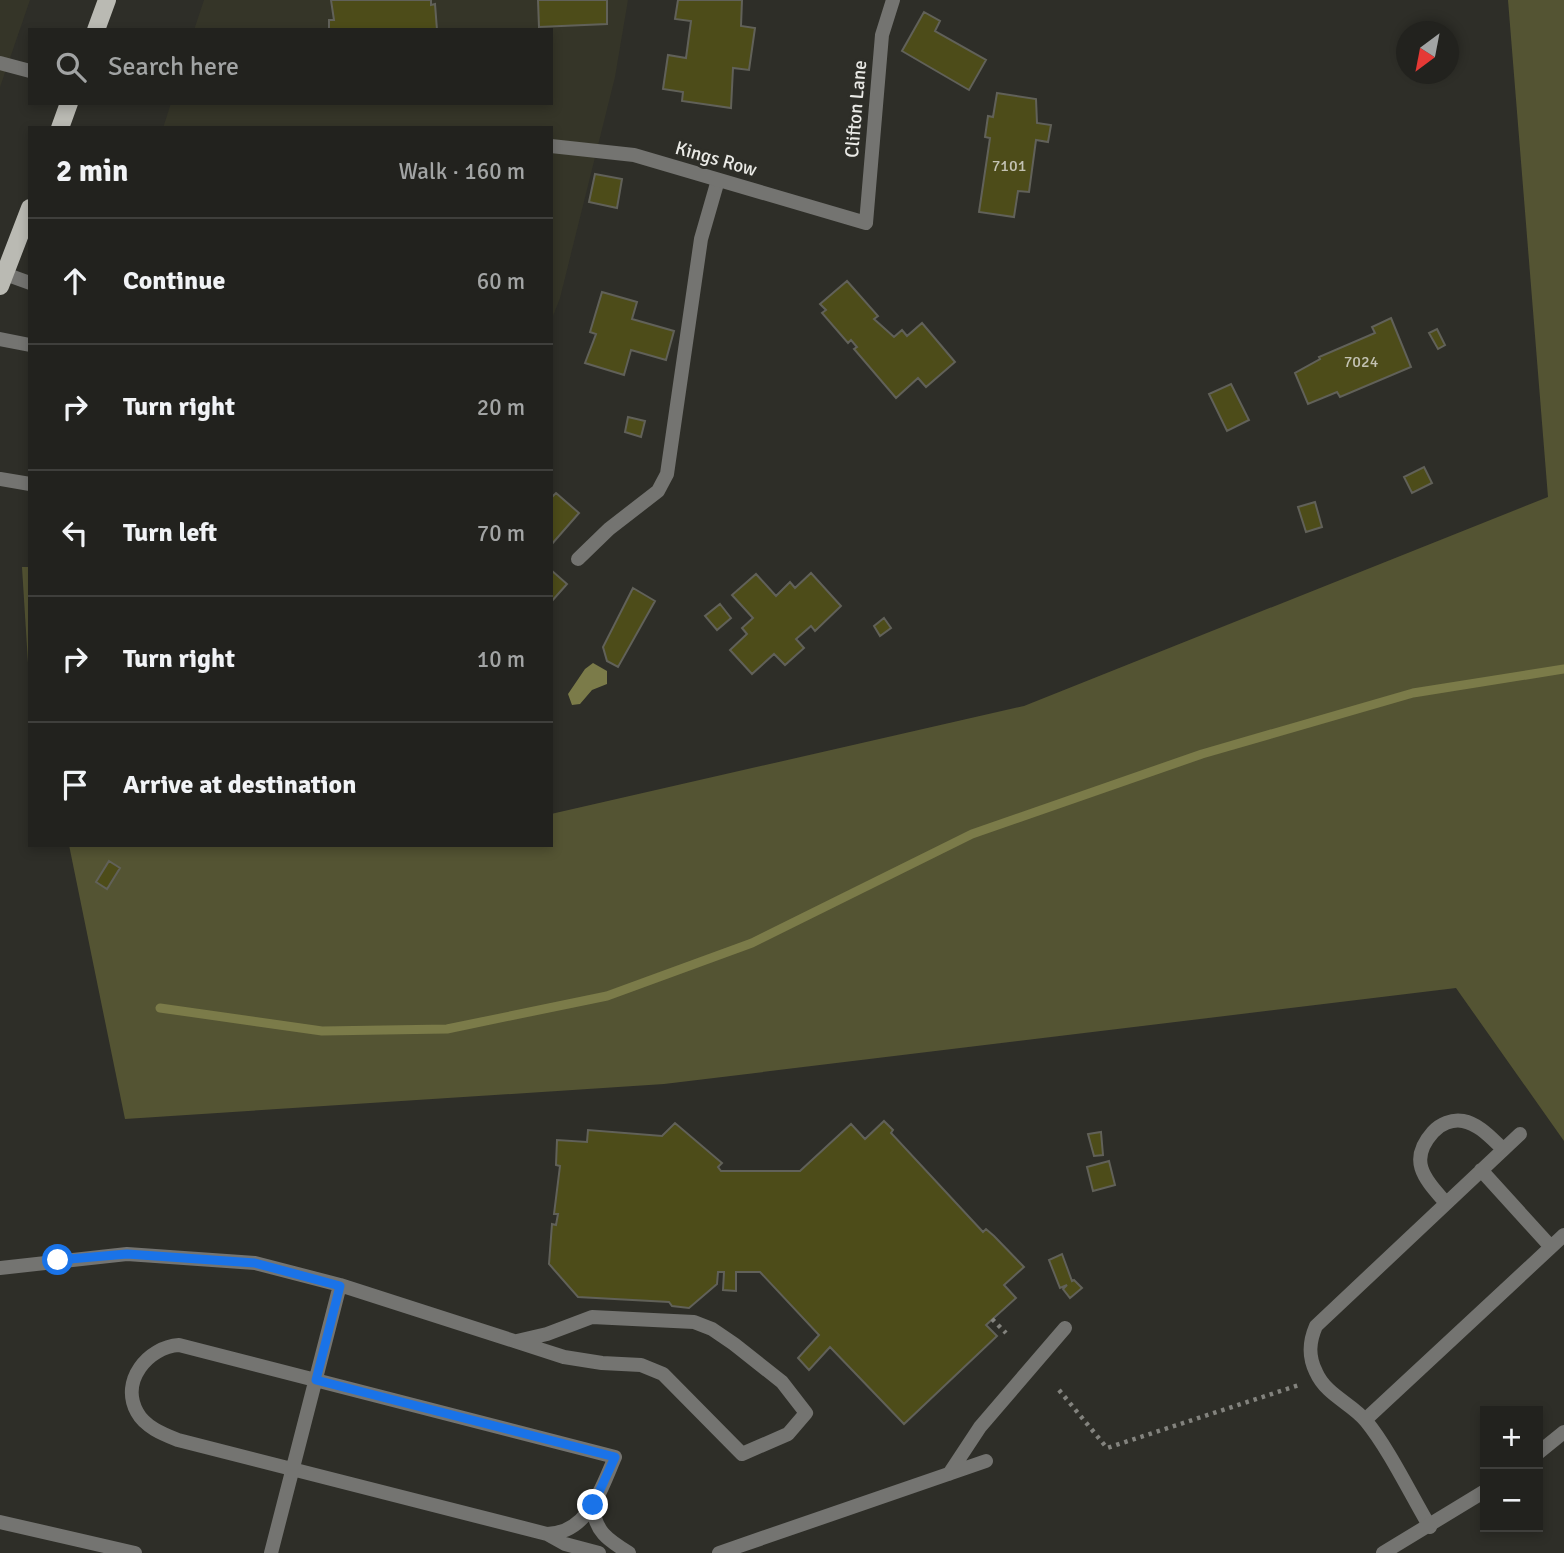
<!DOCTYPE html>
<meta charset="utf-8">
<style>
:root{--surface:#22221e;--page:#2a2a27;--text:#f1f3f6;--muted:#a2a4a4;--line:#3f3f3c}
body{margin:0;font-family:Signika,sans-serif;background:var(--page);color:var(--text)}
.controls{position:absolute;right:21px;bottom:21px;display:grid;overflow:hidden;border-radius:0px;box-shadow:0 4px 10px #0003}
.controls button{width:63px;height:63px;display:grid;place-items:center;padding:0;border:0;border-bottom:2px solid var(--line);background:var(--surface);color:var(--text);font:35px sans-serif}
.compass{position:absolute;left:1396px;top:21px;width:63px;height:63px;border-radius:50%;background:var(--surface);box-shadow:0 4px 10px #0003;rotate:212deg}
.stop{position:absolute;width:21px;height:21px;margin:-16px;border:5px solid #1a73e8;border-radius:50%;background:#fff}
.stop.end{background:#1a73e8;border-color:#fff;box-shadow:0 2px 7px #0008}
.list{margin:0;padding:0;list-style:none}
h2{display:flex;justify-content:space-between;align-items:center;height:91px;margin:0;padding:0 28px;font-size:30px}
h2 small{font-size:23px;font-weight:400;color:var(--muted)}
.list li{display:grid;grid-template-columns:46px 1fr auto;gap:21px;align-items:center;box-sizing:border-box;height:126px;padding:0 28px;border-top:2px solid var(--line)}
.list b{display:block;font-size:26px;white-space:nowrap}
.list em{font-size:23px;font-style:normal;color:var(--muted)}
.icon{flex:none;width:38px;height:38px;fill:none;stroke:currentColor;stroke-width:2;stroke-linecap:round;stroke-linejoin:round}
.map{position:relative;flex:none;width:1564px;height:1553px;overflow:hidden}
.search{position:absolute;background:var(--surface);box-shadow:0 4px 10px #0003;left:28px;top:28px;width:525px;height:77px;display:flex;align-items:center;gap:18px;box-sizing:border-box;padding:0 24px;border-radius:0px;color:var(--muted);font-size:26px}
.panel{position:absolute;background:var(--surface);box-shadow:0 4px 10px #0003;left:28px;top:126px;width:525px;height:721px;border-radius:0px}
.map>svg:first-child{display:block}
.built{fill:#353528}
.green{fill:#545433}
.water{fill:#7b7b49}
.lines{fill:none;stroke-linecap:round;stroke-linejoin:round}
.stream{stroke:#7b7b49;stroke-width:9}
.building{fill:#4d4c19;stroke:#616159;stroke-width:2}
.path{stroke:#83837e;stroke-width:4.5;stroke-dasharray:3.5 5;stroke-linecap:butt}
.service{stroke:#747471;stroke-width:14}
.minor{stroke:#747471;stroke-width:14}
.tertiary{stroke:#747471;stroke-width:14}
.primary{stroke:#babab3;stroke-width:18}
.route{stroke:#1a73e8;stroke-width:9}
.labels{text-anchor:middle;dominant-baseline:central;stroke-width:6;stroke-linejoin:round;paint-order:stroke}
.number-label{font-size:16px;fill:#c3c2b3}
.street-label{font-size:19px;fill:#eaeae6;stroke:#2e2e28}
</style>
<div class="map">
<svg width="1564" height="1553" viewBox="0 0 1564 1553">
<rect width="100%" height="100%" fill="#2e2e28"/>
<!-- built -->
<path class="built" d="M0,0H30L0,87Z
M204,0H628L615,77L560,298L551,321V128H163L171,103H551V30H194Z"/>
<!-- green -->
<path class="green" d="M1508,0H1564V1141L1456,988L664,1084L125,1119L69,845H551V814L1024,706L1548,497Z
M22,567H30V695Z"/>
<!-- water -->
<path class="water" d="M593,663L607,671V684L592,690L580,704L572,705L568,694L585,669Z"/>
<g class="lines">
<!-- stream -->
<path class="stream" d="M160,1008L322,1031L447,1029L607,996L752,943L972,834L1202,754L1413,693L1564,669"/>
</g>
<!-- building -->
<path class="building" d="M331,0H431V5L435,4L437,30H326L329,29V20H334Z
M538,0H607V24L539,27Z
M678,0H742L741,26L755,28L749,70L733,68L731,108L682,101L683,92L663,89L668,55L686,58L691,21L675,19Z
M924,12L940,21L935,31L986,60L969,90L902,51Z
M997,93L1036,99L1037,123L1051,125L1048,142L1036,140L1029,192L1018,191L1014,217L979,212L990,138L985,137L988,116L993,117Z
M595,174L622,179L617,208L589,202Z
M847,281L878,316L874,319L894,337L902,330L907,336L922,323L955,362L926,387L918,378L896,398L854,349L857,347L851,340L848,343L822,313L826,310L820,304Z
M602,292L637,302L632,319L674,331L666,360L631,350L624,375L585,363L596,334L590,332Z
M1391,318L1411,367L1340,397L1337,392L1308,404L1295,373L1320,359L1319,357L1375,333L1372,327Z
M1437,329L1445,345L1438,349L1429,333Z
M1231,384L1249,420L1227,431L1209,394Z
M628,417L645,421L641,437L625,432Z
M1424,467L1432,483L1412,493L1404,477Z
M556,493L579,513L551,545V498Z
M1315,502L1322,527L1306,532L1298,507Z
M551,570L567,584L551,602Z
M811,573L841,606L815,631L811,626L796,639L804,648L785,665L774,654L752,674L730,650L747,634L742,628L753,618L732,595L756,574L776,596L790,582L795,588Z
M633,588L655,601L618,667L607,661L603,647Z
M720,604L731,618L717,630L705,616Z
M884,618L891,628L880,636L874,626Z
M109,861L120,868L107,889L96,882Z
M884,1121L893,1130L891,1133L983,1232L986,1229L994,1236L1024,1267L1004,1285L1016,1298L986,1325L997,1336L904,1424L830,1347L809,1370L798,1358L819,1335L760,1272H736V1291L723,1290L724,1272H718L717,1284L689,1308L672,1306L669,1302L578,1297L549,1264L552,1224L556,1225L558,1214H554L560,1166L556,1165L557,1140L587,1142L588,1130L662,1136L675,1123L722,1163L718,1167L721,1171H800L851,1124L865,1139Z
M1101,1132L1103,1155L1094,1156L1088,1134Z
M1109,1161L1115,1185L1093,1191L1087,1167Z
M1062,1254L1072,1281L1074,1280L1082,1288L1070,1298L1063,1289L1067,1285L1060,1288L1049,1260Z"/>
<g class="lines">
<!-- path -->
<path class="path" d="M992,1319L1006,1333
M1059,1390L1107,1448L1299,1385"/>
<!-- service -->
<path class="service" d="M0,63L30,71
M5,274L30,283
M0,339L30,345
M0,479L30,484
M578,559L609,529L658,491L667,474L701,239L718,180
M1481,1170L1551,1247
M1446,1203C1425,1179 1407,1161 1433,1132C1440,1124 1452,1119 1463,1121C1479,1124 1491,1138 1503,1149
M0,1268L127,1254L255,1263L340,1285L564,1357L602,1363L641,1365L663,1374L742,1454L788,1434L806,1413L782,1382L734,1344L712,1329L694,1322L592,1317L547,1334L517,1341
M1365,1420L1564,1235
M949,1474L980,1427L1065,1328
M593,1505C594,1531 608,1540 629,1553
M1430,1527C1411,1495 1389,1449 1366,1421C1351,1403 1326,1395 1316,1372C1308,1356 1309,1342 1316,1326L1520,1134
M547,1534C588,1533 601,1489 615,1457L179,1345C148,1347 120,1381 137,1412C145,1427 163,1434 178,1440L547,1534L565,1544L599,1553
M271,1553L340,1285
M719,1553L986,1461"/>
<!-- minor -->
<path class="minor" d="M551,146L634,155L866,223L882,35L893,0"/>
<!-- tertiary -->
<path class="tertiary" d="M1538,1453L1564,1432
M0,1522L135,1553
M1383,1553L1485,1491"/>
<!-- primary -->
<path class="primary" d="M96,30L107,0
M60,128L69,103
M0,286L30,208"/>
</g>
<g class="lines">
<!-- route -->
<path class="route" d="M58,1260L127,1254L255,1263L340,1286L316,1380L615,1457L593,1505"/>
</g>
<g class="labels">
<!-- number labels -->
<g class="number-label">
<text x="1009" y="166">7101</text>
<text x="1361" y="362">7024</text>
</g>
<!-- street labels -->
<g class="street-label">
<text transform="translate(856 109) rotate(-85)">Clifton Lane</text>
<text transform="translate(716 159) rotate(16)">Kings Row</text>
</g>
</g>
</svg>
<div class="controls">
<button>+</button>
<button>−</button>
</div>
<svg class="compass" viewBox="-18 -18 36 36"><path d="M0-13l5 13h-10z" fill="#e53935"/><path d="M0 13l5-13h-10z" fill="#a2a4a4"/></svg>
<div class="stop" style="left:58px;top:1260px"></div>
<div class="stop end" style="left:593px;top:1505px"></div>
<div class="search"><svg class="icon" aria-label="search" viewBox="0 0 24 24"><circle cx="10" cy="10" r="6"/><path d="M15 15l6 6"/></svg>Search here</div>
<section class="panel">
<h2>2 min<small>Walk · 160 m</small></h2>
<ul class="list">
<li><svg class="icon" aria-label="ahead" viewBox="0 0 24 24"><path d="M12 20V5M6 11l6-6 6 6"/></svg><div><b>Continue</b></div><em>60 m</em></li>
<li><svg class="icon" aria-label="right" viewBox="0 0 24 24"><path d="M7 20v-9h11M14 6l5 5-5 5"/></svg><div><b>Turn right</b></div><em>20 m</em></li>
<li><svg class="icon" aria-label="left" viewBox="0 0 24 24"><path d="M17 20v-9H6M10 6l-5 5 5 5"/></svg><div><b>Turn left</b></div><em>70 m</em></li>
<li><svg class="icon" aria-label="right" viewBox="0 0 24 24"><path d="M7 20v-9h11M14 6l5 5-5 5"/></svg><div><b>Turn right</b></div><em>10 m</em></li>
<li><svg class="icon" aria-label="arrive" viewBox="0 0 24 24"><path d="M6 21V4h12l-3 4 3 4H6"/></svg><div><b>Arrive at destination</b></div></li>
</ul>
</section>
</div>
